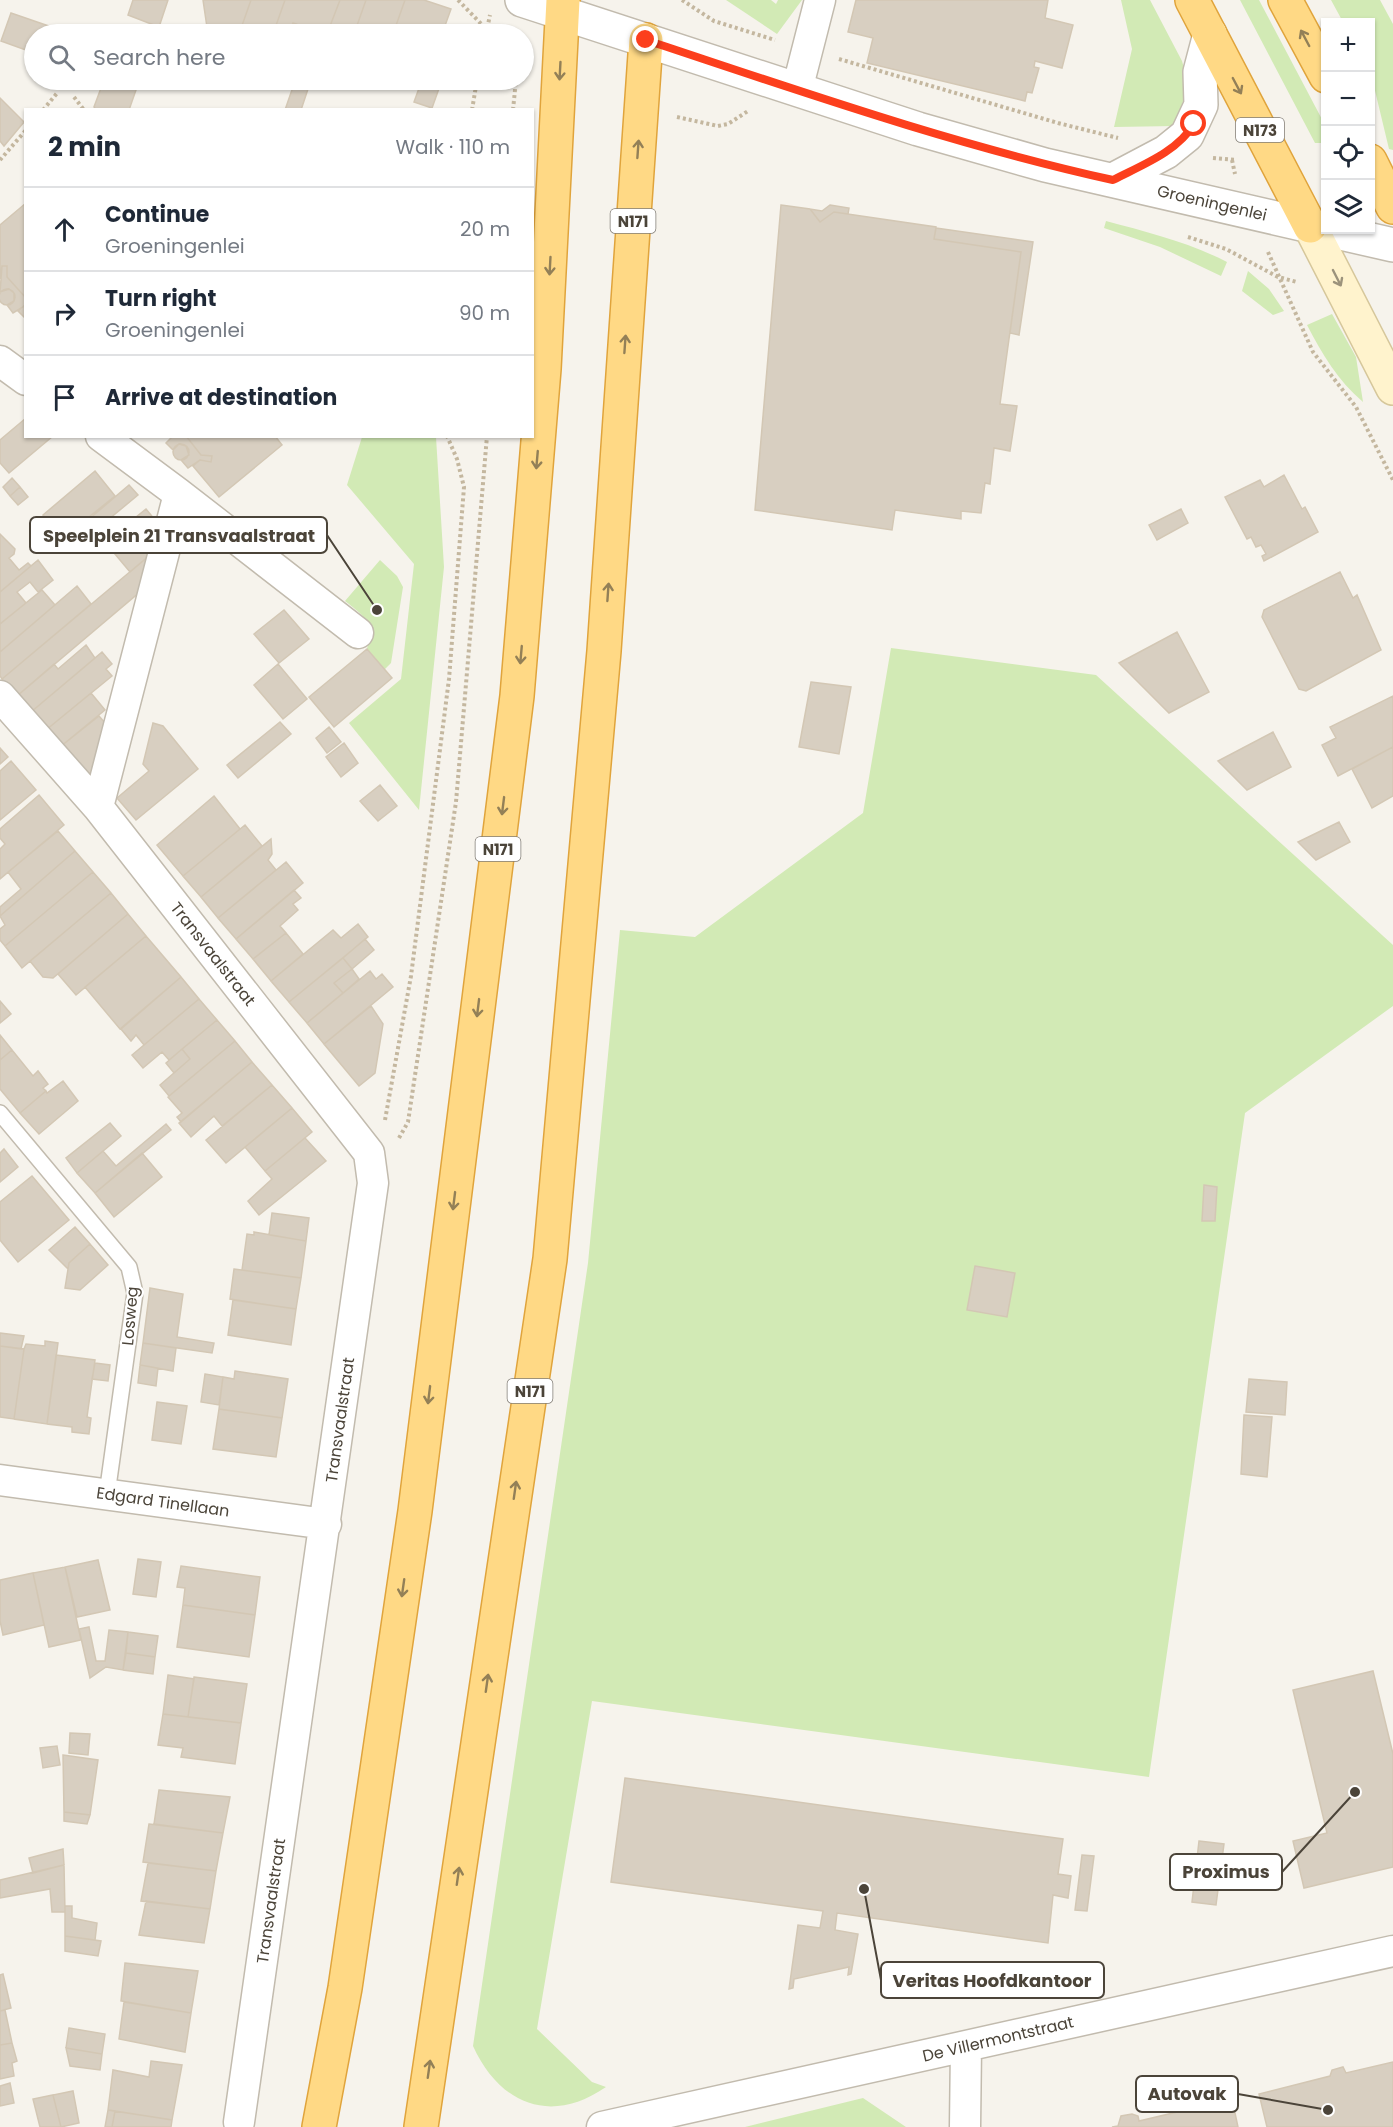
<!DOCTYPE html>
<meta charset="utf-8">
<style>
:root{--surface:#fff;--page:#f6f6f7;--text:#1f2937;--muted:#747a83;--line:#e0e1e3}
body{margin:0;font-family:Poppins,sans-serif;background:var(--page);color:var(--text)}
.controls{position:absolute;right:18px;top:18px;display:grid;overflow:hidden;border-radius:0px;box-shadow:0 2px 4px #0004}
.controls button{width:54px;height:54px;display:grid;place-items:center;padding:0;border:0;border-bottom:2px solid var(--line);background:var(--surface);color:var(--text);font:30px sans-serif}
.stop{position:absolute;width:18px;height:18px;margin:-14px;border:4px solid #fc3f1d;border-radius:50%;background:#fff}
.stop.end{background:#fc3f1d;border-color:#fff;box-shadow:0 2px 6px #0008}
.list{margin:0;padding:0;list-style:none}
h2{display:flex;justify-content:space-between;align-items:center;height:78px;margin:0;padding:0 24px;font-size:26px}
h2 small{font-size:20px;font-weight:400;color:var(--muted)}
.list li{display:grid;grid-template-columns:39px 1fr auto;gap:18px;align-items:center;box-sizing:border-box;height:84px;padding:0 24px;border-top:2px solid var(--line)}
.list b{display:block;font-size:22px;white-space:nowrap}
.list p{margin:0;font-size:20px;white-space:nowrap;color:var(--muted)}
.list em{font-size:20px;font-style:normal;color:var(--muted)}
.icon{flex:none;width:33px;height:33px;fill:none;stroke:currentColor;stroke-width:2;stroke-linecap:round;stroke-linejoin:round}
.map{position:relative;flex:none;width:1393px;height:2127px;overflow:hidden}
.search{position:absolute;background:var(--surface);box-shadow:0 2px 4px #0004;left:24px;top:24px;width:510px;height:66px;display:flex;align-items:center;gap:15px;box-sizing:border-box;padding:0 21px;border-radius:33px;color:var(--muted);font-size:22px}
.panel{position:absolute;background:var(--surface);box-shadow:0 2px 4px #0004;left:24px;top:108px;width:510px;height:330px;border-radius:0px}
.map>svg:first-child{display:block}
.green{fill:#d2eab5}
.building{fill:#d8cfc1;stroke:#d3c7b4;stroke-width:1.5}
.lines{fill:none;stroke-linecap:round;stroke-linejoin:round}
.service-casing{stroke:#c2bbae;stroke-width:18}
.minor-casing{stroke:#c2bbae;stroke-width:33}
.tertiary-casing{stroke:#c2bbae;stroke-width:36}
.secondary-casing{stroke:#d6c79b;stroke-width:36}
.trunk-casing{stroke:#e0a43c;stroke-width:36}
.path{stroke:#c4b79f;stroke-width:4;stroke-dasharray:3 3;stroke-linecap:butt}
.service{stroke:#fff;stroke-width:15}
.minor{stroke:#fff;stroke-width:30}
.tertiary{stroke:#fff;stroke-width:33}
.secondary{stroke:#fff3cd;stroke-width:33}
.trunk{stroke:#ffd985;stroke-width:33}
.oneway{stroke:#938057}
.oneway2{stroke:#9c937c}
.route{stroke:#fc3f1d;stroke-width:8}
.labels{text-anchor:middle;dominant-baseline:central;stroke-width:4.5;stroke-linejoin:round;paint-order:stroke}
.shield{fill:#fff;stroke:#817c74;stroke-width:1.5}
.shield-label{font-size:15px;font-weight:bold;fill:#4b4439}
.street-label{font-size:16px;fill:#4b4439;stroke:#fff}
.leader{fill:none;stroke:#4b4439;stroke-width:2}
.callout-dot{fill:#4b4439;stroke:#fff;stroke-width:2}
.callout{fill:#fff;stroke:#4b4439;stroke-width:2}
.callout-label{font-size:18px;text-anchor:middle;font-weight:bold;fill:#4b4439}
</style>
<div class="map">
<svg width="1393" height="2127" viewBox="0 0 1393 2127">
<rect width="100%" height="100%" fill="#f6f3ec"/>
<!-- green -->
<path class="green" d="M726,0H771L776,4L778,0H802L777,34Z
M1121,0H1150L1182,61L1186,75L1187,89L1175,126L1114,127L1132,49Z
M1240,0H1259L1325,125V143H1315Z
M1331,0H1380L1393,24V150L1389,149L1371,74L1370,22H1343Z
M1106,221C1147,232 1188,242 1227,262L1221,276L1160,247L1104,228Z
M1248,271L1269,289L1284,311L1273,315L1242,291Z
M1332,314L1356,357L1363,402C1338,381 1322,354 1307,325Z
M362,437H436L444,567L419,810L349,723L401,679L414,564L347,485Z
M380,560L397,576L403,587L391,663L384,670L367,649C373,620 366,618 345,601Z
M891,648L1096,675L1393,945V1006L1245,1113L1149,1777L592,1701L537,2029L592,2082L606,2087C551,2125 500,2105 473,2046L588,1263L620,930L695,937L863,813Z
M863,2098L906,2127H745Z"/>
<!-- building -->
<path class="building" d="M133,0H168L159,27L128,15Z
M203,0H251L239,34H208Z
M251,0H285L273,34H239Z
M285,0H340L327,34H296L299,25L293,23L289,34H273Z
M340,0H366L354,34H327Z
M366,0H405L393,34H354Z
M405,0H424L451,9L442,34H393Z
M856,0H1048L1045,18L1073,25L1062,68L1035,61L1034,67L1039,68L1032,93L1027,92L1025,101L867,63L873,38L848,32Z
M11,13L72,34H34V53L1,41Z
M83,80H101L98,89L81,83Z
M104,80H135L133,86L137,87L129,110H96L94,107Z
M297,80H311L301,110H285L294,84L303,87L304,82Z
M359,80H377L375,85Z
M422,80H442L432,108L414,102Z
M0,98L24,122L4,146L0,141Z
M26,203V298L7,277V266H2L0,279V225Z
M781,205L810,209L820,222L834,212L936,227L934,239L1021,252L1000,404L1017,406L1010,451L994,448L990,484L985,483L981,513L961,511V519L895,510L892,530L755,510Z
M830,205L849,208L848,214L834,212L820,222L810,209L822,211Z
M936,228L1033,242L1019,335L1010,333L1021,252L934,239Z
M2,266H7V277L26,298V305L13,313L7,305L14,301V293L9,289L0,292Z
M-1 297a8 8 0 1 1 16 0a8 8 0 1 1-16 0Z
M25,305H26V319L18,311Z
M26,418V436H53L9,473L0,463V440Z
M173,436H186L201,455L212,456L211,462L200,460L188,468L181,460L189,455L186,446L179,444L173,450L166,443Z
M186,436H275L282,445L219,497L193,466L200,460L211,462L212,456L201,455Z
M173 452a8 8 0 1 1 16 0a8 8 0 1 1-16 0Z
M95,471L115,496L63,538L43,515Z
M1284,475L1302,509L1305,507L1318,532L1264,561L1262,556L1266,554L1261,545L1256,547L1251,537L1247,539L1225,497L1260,480L1264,487Z
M12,478L20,487L10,496L3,487Z
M129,485L138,495L103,524L105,527L92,539L81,526Z
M20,487L28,497L18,505L10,496Z
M146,509L155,520L119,550L109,539Z
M1181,509L1188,523L1157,540L1149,525Z
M155,520L158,524L150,555L130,572L115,554Z
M0,534L15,549L14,554L9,558L19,570L28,563L31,566L0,592Z
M150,555L141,591L17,696L2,679Z
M38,560L53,580L38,592L30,582L17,592L26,603L0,624V592Z
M1340,572L1353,598L1357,595L1381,650L1306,691L1299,689L1262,617L1264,610Z
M77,586L91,604L2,679L0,676V652Z
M42,590L55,605L0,652V624Z
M284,610L309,639L279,663L254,634Z
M1177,632L1209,692L1169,713L1119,663Z
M86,645L95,658L31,712L17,696L54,664L58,669Z
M367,649L392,678L334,727L309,697Z
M102,652L112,664L106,669L112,676L46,730L31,712Z
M278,664L307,699L283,719L254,685Z
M811,682L851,687L839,754L799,747Z
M91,693L105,710L60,747L46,730Z
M1393,696V747L1338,776L1322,745L1336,738L1330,727Z
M99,716L105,723L91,777L60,747Z
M280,722L291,734L238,778L227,765Z
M153,723L163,726L198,769L136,820L117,798L149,771L143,764Z
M329,727L341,742L327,753L316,738Z
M1273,732L1291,767L1247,790L1218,761Z
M344,743L358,763L341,777L326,757Z
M1393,747V796L1372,808L1352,769Z
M0,748L8,757L0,764Z
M11,761L36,790L0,820V771Z
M380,785L397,806L378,821L360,801Z
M39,795L64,825L0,879V849L5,844L0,838V829Z
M214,796L240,829L183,876L157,845Z
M1339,822L1350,842L1316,860L1298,842Z
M245,825L262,846L201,897L183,876Z
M58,831L75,851L0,916V907L21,889L8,872Z
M271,839L272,854L268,860L276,870L218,918L201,897Z
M75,851L93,872L5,946L0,940V929L5,925L0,916Z
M286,862L303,883L236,939L218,918Z
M93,872L111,893L22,968L5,946Z
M294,890L301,898L293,904L298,910L280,926L286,933L253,959L236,939Z
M111,893L128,914L53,978L43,977L30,961Z
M128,914L146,936L76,995L58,974Z
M358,924L368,937L289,1002L271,981L333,930L341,938Z
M286,933L303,954L271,981L253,959Z
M146,936L181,977L120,1029L85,987Z
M365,939L374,950L352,969L343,958Z
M343,958L352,969L334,983L343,993L307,1023L289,1002Z
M352,969L359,979L343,993L334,983Z
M370,971L376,979L382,974L393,987L324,1044L307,1023Z
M181,977L199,999L144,1045L136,1035L131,1041L121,1029Z
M199,999L217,1020L169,1060L162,1052L143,1068L132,1055Z
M0,1001L11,1014L0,1023Z
M371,1006L383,1024L375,1073L359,1086L324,1044Z
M217,1020L235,1041L169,1096L160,1085L190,1059L182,1049Z
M0,1035L12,1050L0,1060Z
M235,1041L252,1062L181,1122L177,1117L182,1113L168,1097Z
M182,1049L190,1059L174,1073L166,1063Z
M12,1050L33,1076L38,1071L48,1084L43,1088L46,1091L20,1113L0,1089V1060Z
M252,1062L272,1085L222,1126L214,1116L191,1137L179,1123Z
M63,1081L78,1101L39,1134L20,1113L46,1091L47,1093Z
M272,1085L292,1108L226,1163L206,1140Z
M292,1108L312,1132L265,1171L245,1147Z
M110,1123L121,1136L77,1173L66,1158Z
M166,1124L171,1130L95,1193L77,1173L103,1151L116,1166Z
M305,1138L326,1161L259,1215L248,1201L272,1179L265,1171Z
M4,1149L18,1167L0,1182V1153Z
M142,1153L162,1177L114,1217L95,1193Z
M32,1176L69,1220L18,1262L0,1240V1202Z
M1204,1185L1217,1187L1215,1221H1202Z
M272,1213L309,1218L306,1241L269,1235Z
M75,1227L90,1244L69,1263L68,1269L49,1250Z
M254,1232L306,1241L301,1278L242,1270L247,1234L254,1235Z
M90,1244L108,1265L80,1290L65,1288L69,1263Z
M975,1266L1015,1273L1007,1317L967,1310Z
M234,1269L301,1278L296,1309L230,1299Z
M150,1288L183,1294L177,1337L214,1343L212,1353L143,1343Z
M233,1300L296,1309L291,1345L228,1335Z
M0,1333L24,1336L21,1349L0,1346Z
M45,1341L58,1343L47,1424L14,1419L24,1349L26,1344L45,1346Z
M143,1343L176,1348L173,1371L140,1365Z
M0,1346L24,1349L14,1419L0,1417Z
M56,1355L95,1360L87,1417L91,1418L89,1434L72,1432V1427L47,1424Z
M95,1363L110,1365L108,1381L92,1379Z
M140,1365L158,1368L156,1386L138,1383Z
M235,1371L288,1379L282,1418L219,1409L223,1377L234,1379Z
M205,1374L223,1377L219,1405L201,1402Z
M1249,1379L1287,1382L1285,1415L1246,1412Z
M157,1402L187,1406L181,1444L152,1440Z
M219,1409L282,1418L276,1457L213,1449Z
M1244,1415L1272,1417L1267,1477L1241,1474Z
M138,1559L161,1562L156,1597L133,1594Z
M98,1560L110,1610L77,1617L65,1567Z
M181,1566L260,1577L255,1615L183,1605L185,1588L177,1587Z
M65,1567L81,1640L49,1647L33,1573Z
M33,1573L44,1625L3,1635L0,1621V1580Z
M183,1605L255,1615L249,1657L177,1647Z
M89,1627L96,1661H105L109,1630L128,1632L123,1670L106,1667L90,1678L79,1629Z
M128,1632L158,1636L155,1657L126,1653Z
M126,1653L155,1657L153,1674L123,1670Z
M1373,1671L1393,1754V1867L1304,1888L1293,1841L1327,1833L1293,1690Z
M168,1675L194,1679L188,1717L163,1714Z
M194,1677L247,1684L241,1723L188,1717Z
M163,1714L241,1723L235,1764L181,1757L183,1748L158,1745Z
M70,1733L90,1734L88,1755L69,1753Z
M57,1746L60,1765L43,1768L40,1748Z
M63,1755L98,1760L90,1815L64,1812Z
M625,1778L1063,1839L1058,1874L1071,1876L1068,1898L1053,1895L1048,1943L837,1913L835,1930L858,1934L851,1974L848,1975L849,1967L794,1979L793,1988L789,1989L798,1925L820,1928L823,1911L611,1882Z
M159,1790L230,1797L223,1833L154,1824Z
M64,1812L90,1815L87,1824L64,1821Z
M149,1824L223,1833L216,1871L143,1862Z
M1199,1841L1224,1844L1216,1905L1192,1902Z
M63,1849L64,1865L33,1873L29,1858Z
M1082,1855L1094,1856L1087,1911L1075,1910Z
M148,1863L216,1871L210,1909L141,1901Z
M64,1865L65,1912H52L50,1889L0,1898V1880Z
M146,1901L210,1909L204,1943L139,1935Z
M65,1906H72V1918L97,1923L95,1940L65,1936Z
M65,1936L101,1941L98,1956L65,1951Z
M125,1963L198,1971L191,2013L121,2001Z
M3,1974L11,2008L0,2011V1975Z
M124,2002L191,2013L185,2052L119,2039Z
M5,2010L12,2043L0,2045V2011Z
M69,2028L105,2034L102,2054L66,2048Z
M12,2043L17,2061L12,2063L14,2076L0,2079V2045Z
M66,2048L102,2054L100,2070L70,2066Z
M151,2061L182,2065L172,2120L108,2110L113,2070L149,2077Z
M1393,2062V2127H1267L1259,2094L1330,2076L1332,2070L1343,2067L1346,2073Z
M10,2083L14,2103L0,2106V2086Z
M73,2091L79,2123L61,2127L53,2095Z
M53,2095L61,2127H40L33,2099Z
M1232,2099L1238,2127H1112L1118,2126L1121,2116L1132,2114L1138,2116L1139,2121Z
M108,2110L115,2111L112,2127H105Z
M115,2111L172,2120L171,2127H112Z"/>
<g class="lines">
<defs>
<path id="service" d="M0,1113L129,1267L135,1293L107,1494"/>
<path id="minor" d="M797,90L820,0
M0,361L26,380
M179,494L358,633
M0,696L98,807L369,1153L373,1183L239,2122
M98,807L179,494L101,436
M0,1480L326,1524
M602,2127L1393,1951
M965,2127L966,2047"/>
<path id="tertiary" d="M522,0L918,129L1045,165L1393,245
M1113,180L1166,152L1187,135L1201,105L1200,72L1210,34"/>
<path id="secondary" d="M1310,226L1393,388"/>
<path id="trunk" d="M1192,0L1310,226
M1285,0L1326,76
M1370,161L1393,207
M319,2127L345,1988L415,1511L517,696L544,369L563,0
M421,2127L550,1259L604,651L646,40"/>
</defs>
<!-- service casing -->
<use href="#service" class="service-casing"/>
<!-- minor casing -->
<use href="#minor" class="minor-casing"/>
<!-- tertiary casing -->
<use href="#tertiary" class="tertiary-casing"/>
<!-- secondary casing -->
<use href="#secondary" class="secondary-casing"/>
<!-- trunk casing -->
<use href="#trunk" class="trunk-casing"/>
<!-- path -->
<path class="path" d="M458,0L491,34
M682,0L714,21L775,40
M486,34L490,15
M839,59L1058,123L1118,138
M74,97L84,110
M43,110L58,92
M472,110L477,80
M513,110L516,80
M677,117L718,126L728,124L748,111
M1213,158L1236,160
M0,160L26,130
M1232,160L1235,174
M1188,237L1226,249L1278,277L1297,282
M1268,252L1313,352L1356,407L1393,480
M385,1120L411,976L449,679L464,487L457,459L447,436
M399,1138L408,1122L456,802L487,436"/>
<!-- service -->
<use href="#service" class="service"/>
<!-- minor -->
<use href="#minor" class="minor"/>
<!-- tertiary -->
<use href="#tertiary" class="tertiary"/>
<!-- secondary -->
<use href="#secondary" class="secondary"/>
<!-- trunk -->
<use href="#trunk" class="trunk"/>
</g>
<!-- one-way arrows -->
<defs><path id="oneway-shaft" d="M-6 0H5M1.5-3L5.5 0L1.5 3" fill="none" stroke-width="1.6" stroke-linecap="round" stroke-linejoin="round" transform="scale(1.5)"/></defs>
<g class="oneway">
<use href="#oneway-shaft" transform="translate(1305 38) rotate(-118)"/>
<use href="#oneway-shaft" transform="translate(560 71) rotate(93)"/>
<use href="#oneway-shaft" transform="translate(1237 86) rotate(62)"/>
<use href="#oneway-shaft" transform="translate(638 149) rotate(-86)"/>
<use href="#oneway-shaft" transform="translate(550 266) rotate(93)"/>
<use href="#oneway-shaft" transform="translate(625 344) rotate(-86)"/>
<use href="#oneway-shaft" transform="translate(537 460) rotate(95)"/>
<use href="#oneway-shaft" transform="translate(608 592) rotate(-86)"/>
<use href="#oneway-shaft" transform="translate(521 655) rotate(95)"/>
<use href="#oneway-shaft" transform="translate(503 806) rotate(97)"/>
<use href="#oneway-shaft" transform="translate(478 1008) rotate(97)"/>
<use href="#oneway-shaft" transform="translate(454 1201) rotate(97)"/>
<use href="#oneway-shaft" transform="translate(429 1395) rotate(97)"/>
<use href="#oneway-shaft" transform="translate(515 1490) rotate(-82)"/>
<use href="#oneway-shaft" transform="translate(403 1588) rotate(98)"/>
<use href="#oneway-shaft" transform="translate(487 1683) rotate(-82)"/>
<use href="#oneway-shaft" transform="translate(458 1876) rotate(-82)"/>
<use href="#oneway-shaft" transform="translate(429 2069) rotate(-82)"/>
</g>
<use class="oneway2" href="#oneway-shaft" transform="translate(1337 278) rotate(63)"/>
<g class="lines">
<!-- route -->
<path class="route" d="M646,40C800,91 954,145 1113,180C1142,165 1177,152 1194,124"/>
</g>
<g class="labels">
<!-- shield labels -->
<g class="shield">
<rect x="1236" y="118" width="48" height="24" rx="4.5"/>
<rect x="610.5" y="209" width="45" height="24" rx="4.5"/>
<rect x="475.5" y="837" width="45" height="24" rx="4.5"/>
<rect x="507.5" y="1379" width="45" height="24" rx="4.5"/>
</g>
<g class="shield-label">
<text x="1260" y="130">N173</text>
<text x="633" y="221">N171</text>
<text x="498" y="849">N171</text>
<text x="530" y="1391">N171</text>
</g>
<!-- street labels -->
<g class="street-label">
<text transform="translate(1212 203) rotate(13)">Groeningenlei</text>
<text transform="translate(213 954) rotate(52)">Transvaalstraat</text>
<text transform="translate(130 1316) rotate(-85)">Losweg</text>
<text transform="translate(340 1420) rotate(-82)">Transvaalstraat</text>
<text transform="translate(163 1502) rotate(8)">Edgard Tinellaan</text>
<text transform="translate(271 1901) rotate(-82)">Transvaalstraat</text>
<text transform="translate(998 2039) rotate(-13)">De Villermontstraat</text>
</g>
</g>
<!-- callouts -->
<path class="leader" d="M377 610L327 535M1355 1792L1282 1872M864 1889L881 1980M1328 2110L1238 2094"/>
<g class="callout-dot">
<circle cx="377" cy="610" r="6"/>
<circle cx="1355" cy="1792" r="6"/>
<circle cx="864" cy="1889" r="6"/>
<circle cx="1328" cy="2110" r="6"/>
</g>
<g class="callout">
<rect x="30" y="517" width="297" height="36" rx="6"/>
<rect x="1170" y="1854" width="112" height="36" rx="6"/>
<rect x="881" y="1962" width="223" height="36" rx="6"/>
<rect x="1136" y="2076" width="102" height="36" rx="6"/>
</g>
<g class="callout-label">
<text x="179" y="542">Speelplein 21 Transvaalstraat</text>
<text x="1226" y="1878">Proximus</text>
<text x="992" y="1987">Veritas Hoofdkantoor</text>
<text x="1187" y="2100">Autovak</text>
</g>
</svg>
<div class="controls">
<button>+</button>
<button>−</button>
<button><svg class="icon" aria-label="locate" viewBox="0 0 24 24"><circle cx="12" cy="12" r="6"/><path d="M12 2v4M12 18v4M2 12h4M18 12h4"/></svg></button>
<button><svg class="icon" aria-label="layers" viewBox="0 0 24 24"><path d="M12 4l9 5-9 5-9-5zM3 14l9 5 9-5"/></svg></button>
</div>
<div class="stop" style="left:1194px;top:124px"></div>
<div class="stop end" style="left:646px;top:40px"></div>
<div class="search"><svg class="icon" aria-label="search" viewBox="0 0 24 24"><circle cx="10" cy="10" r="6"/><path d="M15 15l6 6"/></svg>Search here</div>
<section class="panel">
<h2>2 min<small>Walk · 110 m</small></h2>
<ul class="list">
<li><svg class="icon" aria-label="ahead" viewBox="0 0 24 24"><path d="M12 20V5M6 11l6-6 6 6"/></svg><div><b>Continue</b><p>Groeningenlei</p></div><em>20 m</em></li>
<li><svg class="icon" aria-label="right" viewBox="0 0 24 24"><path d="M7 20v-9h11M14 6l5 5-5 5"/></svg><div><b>Turn right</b><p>Groeningenlei</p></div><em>90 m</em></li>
<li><svg class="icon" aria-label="arrive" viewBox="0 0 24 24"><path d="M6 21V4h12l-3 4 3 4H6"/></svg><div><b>Arrive at destination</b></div></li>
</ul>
</section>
</div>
